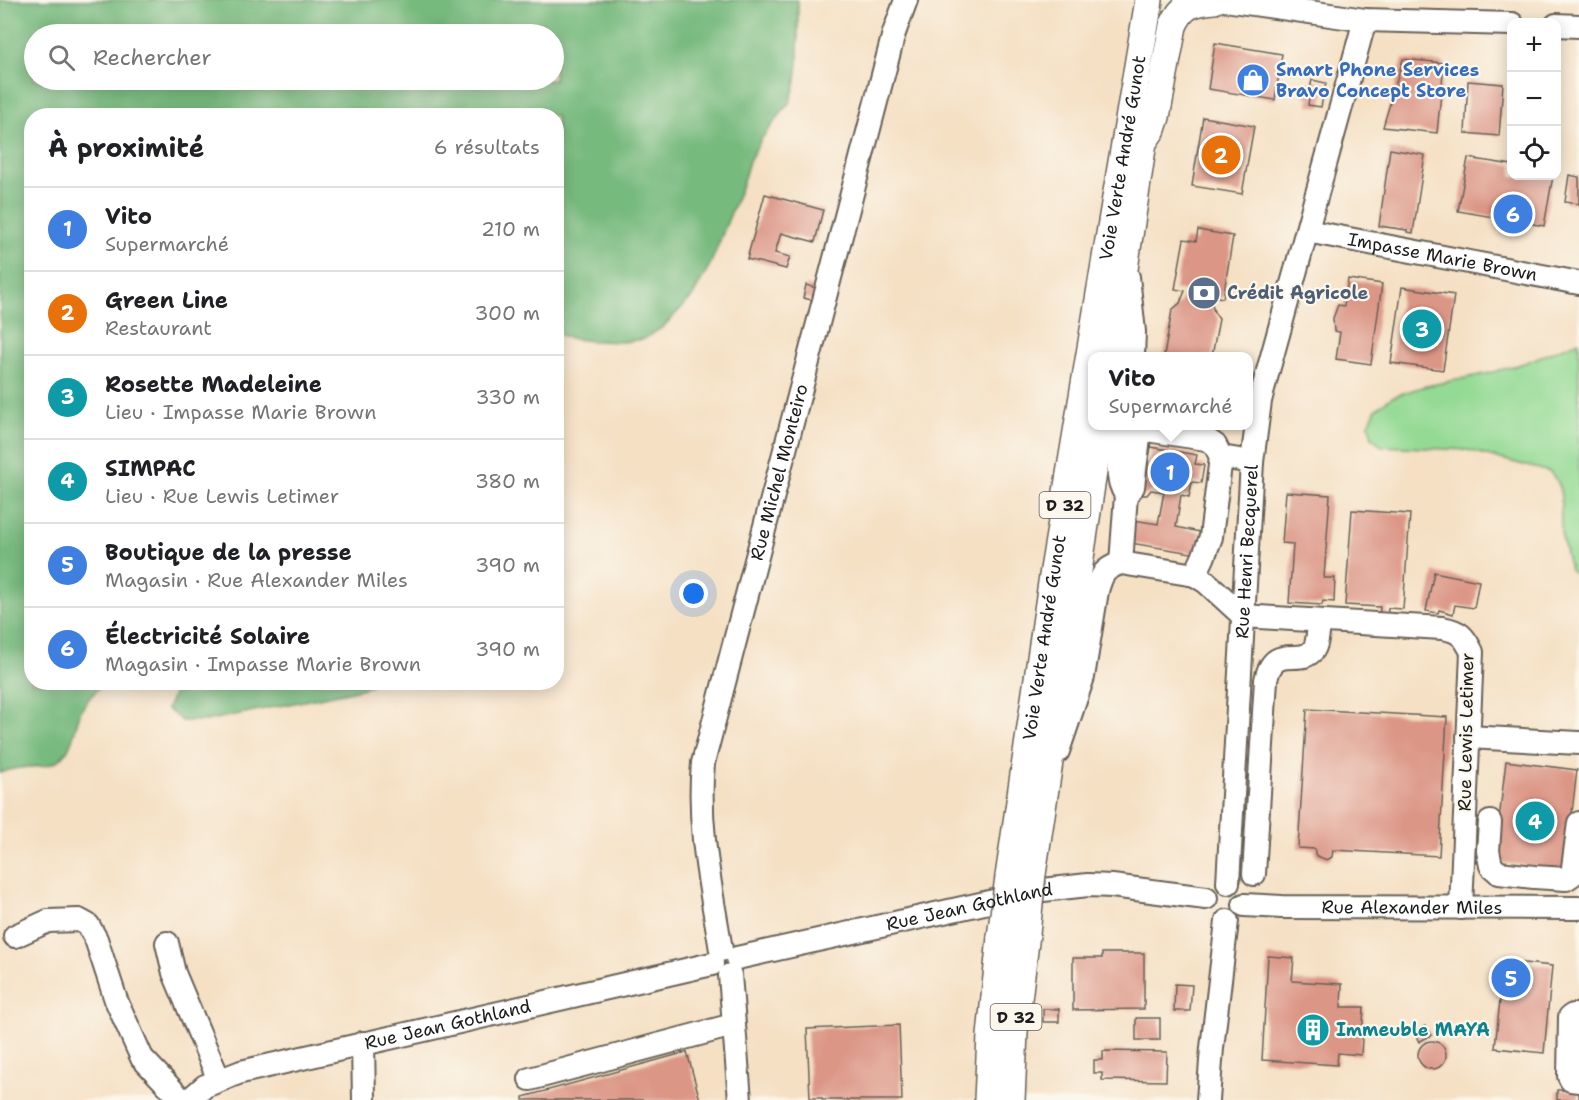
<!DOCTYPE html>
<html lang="fr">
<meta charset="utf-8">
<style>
:root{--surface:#fff;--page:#f2f2f2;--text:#202124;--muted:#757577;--line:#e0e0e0;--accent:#d1495b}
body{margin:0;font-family:"Shantell Sans",sans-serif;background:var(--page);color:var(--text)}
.controls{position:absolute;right:18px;top:18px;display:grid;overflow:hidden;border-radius:12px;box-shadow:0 3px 15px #0003}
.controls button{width:54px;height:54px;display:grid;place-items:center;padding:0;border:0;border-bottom:2px solid var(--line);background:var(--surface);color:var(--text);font:30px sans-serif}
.you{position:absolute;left:694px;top:594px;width:21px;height:21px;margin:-15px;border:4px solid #fff;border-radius:50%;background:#1a73e8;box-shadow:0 0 0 9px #1a73e833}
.badge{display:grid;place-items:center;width:39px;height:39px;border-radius:50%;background:var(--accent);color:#fff;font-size:20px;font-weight:700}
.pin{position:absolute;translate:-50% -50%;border:3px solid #fff;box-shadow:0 2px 6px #0006}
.popup{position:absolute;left:1088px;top:352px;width:165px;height:78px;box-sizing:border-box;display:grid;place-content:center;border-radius:12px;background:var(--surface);filter:drop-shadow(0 2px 4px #0005);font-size:20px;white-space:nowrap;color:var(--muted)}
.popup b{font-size:22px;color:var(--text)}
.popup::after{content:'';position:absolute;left:50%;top:100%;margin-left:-12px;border:12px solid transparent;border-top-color:var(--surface)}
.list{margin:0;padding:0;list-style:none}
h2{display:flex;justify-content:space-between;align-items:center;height:78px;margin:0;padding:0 24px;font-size:26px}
h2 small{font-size:20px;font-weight:400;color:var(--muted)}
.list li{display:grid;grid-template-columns:39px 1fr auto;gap:18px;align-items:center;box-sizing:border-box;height:84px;padding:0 24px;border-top:2px solid var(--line)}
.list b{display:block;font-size:22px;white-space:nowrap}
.list p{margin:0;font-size:20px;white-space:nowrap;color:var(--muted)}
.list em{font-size:20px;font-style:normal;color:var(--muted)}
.icon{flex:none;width:33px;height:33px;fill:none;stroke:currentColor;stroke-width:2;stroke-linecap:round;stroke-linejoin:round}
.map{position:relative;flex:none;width:1579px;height:1100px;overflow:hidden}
.search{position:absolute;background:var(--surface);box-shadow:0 3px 15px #0003;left:24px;top:24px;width:540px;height:66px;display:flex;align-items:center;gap:15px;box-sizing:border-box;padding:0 21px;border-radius:33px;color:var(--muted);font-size:22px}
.panel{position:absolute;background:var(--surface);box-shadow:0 3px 15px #0003;left:24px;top:108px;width:540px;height:582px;border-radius:24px}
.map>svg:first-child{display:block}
.green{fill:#94da94;stroke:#587b58;stroke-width:1.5}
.forest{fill:#77ba7e;stroke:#4a6b4d;stroke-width:1.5;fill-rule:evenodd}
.building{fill:#dc9686}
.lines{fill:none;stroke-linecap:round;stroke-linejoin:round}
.minor-casing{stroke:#686157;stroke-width:26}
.major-casing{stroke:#686157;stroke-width:30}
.minor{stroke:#fff;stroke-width:22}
.major{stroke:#fff;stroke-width:27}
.major-bridge-casing{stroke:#686157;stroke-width:30;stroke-linecap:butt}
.major-bridge{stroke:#fff;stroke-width:27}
.labels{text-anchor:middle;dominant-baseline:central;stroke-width:4.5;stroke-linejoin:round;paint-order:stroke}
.shield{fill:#fbf7ec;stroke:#5f5e5a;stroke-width:1.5}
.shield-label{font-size:16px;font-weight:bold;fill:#1c1c1c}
.shop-label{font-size:18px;font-weight:bold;fill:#366cbe;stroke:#fbf7ec;text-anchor:start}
.street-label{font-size:18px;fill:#1c1c1c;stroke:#fbf7ec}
.service-label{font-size:18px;font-weight:bold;fill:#4e5e75;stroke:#fbf7ec;text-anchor:start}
.culture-label{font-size:18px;font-weight:bold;fill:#0d838f;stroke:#fbf7ec;text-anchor:start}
</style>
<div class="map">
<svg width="1579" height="1100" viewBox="0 0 1579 1100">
<rect width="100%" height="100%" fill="#fbf7ec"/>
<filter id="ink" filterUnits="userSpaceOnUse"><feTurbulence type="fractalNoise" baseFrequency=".0167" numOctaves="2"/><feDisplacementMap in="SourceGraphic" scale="12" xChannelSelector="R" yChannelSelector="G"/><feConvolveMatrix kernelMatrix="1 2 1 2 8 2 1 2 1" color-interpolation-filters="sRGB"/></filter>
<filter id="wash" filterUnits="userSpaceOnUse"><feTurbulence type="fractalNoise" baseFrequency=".008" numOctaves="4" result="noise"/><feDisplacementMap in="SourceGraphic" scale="24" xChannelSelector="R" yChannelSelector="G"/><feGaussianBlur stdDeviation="1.35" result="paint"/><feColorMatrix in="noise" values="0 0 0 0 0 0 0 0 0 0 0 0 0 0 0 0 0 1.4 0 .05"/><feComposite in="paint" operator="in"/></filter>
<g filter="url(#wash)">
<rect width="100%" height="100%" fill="#f5e0c4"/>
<!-- green -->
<path class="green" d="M1579,341V576L1570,570L1561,533V496L1558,482L1550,472L1468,450L1382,446L1372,437L1369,424L1376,409L1392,397L1422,387L1490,373L1524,363Z"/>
<!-- forest -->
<path class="forest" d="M0,0H798V62L796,82L790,102L762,138L749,161L742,185L711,263L692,297L663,327L644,339L623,342L593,341L574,339L557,334L556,116H32V682L105,683C95,691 87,699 81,711C74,728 73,754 54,763C42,768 26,766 13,769C9,770 4,772 0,773ZM34,34H554V80H34Z
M184,683V682L374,683L364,688L343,693L205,721H182L167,709L175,690Z"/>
<g id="blocks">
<!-- building -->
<path class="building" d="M1215,43L1282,54L1275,100L1208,89Z
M1403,59L1444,63L1437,133L1383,127Z
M1312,80L1326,83L1321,107L1308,105L1309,97L1303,96L1304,88L1310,89Z
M1468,81L1503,84L1499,136L1465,133Z
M1203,117L1254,126L1242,194L1192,186Z
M1390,149L1425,155L1413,233L1407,232V230L1379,226Z
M1468,158L1512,165V176H1553L1544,226L1458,211Z
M1569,175L1579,177V204L1565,202Z
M765,194L823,210L815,242L781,233L775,253L790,257L786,269L747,259Z
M1198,230L1233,236L1223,298L1210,296L1214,312L1219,319L1212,356H1164L1172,310L1180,303L1185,291L1175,289L1184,239L1196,241Z
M1348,279L1382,284L1371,364L1336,359L1340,332L1334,331L1333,318L1338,305L1344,306Z
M806,285L819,289L816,301L803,298Z
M1402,287L1454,295L1443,370L1391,363Z
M1151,447L1197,455L1195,464L1204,465L1201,483L1192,482L1189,497L1181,495L1176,527L1200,532L1197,554L1130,543L1134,520L1158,524L1164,492L1151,490L1147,495H1140L1145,481Z
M1286,492L1330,495L1324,578H1335L1334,602L1323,601L1322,605L1289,603L1293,544L1282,543Z
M1352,510L1410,514L1403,609L1388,608L1387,620L1379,619L1380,607L1345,605Z
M1434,572L1479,581L1474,608L1455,605L1453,614L1439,610L1438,613L1426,611Z
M1307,709L1447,717L1439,856L1333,850L1332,857L1327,860L1317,856L1315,854V849L1298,848Z
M1506,761L1577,770L1565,870L1494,862Z
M1102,953H1144V1009L1073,1010V958H1102Z
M1268,956L1294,958L1292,981L1342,984L1341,1007H1364L1361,1055L1338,1053L1337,1065L1262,1060Z
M1504,961L1552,966L1544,1053L1495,1048Z
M1175,984L1192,985L1190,1011H1174Z
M1043,1009H1059V1022H1043Z
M1136,1018H1160V1040H1136Z
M899,1025L902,1100H822V1098H810L807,1029Z
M1425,1026L1431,1035L1419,1042L1414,1032Z
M1418 1055a14 14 0 1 1 28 0a14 14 0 1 1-28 0Z
M1103,1051L1167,1052L1166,1081L1102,1080V1073H1094V1060H1103Z
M687,1052L700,1100H523V1097Z
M1557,1090H1579V1100H1557Z"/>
</g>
</g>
<g filter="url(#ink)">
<use href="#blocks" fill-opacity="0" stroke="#686157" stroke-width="1.5"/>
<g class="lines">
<defs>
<g id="minor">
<path d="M1225,0L1365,20L1512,24"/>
<path d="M1556,25L1579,26"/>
<path id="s1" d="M1307,231L1579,283"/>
<path d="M1128,277L1134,332L1133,356"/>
<path d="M1140,429L1206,439L1215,445L1221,457"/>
<path d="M1126,495L1133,487L1140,429L1132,426"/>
<path d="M1121,563L1195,575"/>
<path d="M1243,616L1442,628C1460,631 1464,636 1472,652L1461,908"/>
<path d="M1243,616L1206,582L1195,575L1203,558L1211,537L1221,457L1252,462"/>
<path d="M1468,737L1579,743"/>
<path d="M1058,751L1083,677L1097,591C1102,573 1104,569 1121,563L1126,495C1112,475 1121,448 1124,426"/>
<path d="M1490,822L1488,851L1491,866L1499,873L1534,877L1566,879L1572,875L1579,823"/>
<path d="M1254,874L1266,680C1274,641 1301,668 1314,649C1318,643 1318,629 1320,621"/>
<path id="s2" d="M1228,883L1252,462L1260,401L1266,378L1365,20"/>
<path id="s3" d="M1244,905L1282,907L1579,908"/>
<path d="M15,936L48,921L79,920L88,925L96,939L116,1000L142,1058L182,1100"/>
<path d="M167,943L174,973L219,1080"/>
<path id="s4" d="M721,950C711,887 697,827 703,763L894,33L906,0"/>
<path id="s5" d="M737,958L1043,890L1088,885L1112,886L1206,898"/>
<path d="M730,975L740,1100"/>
<path d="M1579,1015H1573L1570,1017L1569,1076L1571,1080L1579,1081"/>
<path d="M363,1043L364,1100"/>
<path d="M530,1079L733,1025"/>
<path id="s6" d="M189,1100L205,1086L241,1072L712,964"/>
<path d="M1208,1100L1212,1048L1227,921"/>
</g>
<g id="major">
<path d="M1143,142L1152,129L1156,117L1173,26C1182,5 1192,2 1214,0"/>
<path d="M1111,356L1144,135"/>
<path d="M1032,874L1100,426"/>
<path id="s7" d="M1009,877L1053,576L1149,0"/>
<path d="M988,1100L991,1036L1001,937"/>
<path d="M1011,1100L1014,1032L1026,934"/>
</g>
</defs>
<!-- minor casing -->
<use href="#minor" class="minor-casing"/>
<!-- major casing -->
<use href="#major" class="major-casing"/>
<!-- minor -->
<use href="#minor" class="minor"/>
<!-- major -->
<use href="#major" class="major"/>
<defs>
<path id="major-bridge" d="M1026,934L1032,874
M1001,937L1009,877"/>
</defs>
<!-- major-bridge casing -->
<use href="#major-bridge" class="major-bridge-casing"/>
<!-- major-bridge -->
<use href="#major-bridge" class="major-bridge"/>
</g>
</g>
<!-- icons -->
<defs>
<symbol id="shop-disc" viewBox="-11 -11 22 22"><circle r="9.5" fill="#3f7fe0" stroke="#fbf7ec"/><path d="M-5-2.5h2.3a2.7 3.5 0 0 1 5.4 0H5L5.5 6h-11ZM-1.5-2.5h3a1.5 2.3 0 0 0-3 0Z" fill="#fff"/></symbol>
<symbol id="bank-disc" viewBox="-11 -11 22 22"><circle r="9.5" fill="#5c6f8a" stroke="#fbf7ec"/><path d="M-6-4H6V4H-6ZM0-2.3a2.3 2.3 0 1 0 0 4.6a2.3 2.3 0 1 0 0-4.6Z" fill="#fff"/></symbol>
<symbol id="building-disc" viewBox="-11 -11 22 22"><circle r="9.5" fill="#0f9aa8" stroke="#fbf7ec"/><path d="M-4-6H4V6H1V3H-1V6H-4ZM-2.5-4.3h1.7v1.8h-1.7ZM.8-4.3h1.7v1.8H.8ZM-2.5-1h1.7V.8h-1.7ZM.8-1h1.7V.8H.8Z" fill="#fff"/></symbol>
</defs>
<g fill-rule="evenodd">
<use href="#shop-disc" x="1234" y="61" width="38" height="38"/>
<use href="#bank-disc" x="1185" y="274" width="38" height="38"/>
<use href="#building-disc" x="1294" y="1011" width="38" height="38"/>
</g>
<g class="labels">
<!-- shield labels -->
<g class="shield">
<rect x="1039.5" y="492" width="51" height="26" rx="4.5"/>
<rect x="990.5" y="1004" width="51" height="26" rx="4.5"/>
</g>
<g class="shield-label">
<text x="1065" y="505">D 32</text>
<text x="1016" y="1017">D 32</text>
</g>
<!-- shop labels -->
<g class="shop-label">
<text x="1276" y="70">Smart Phone Services<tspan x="1276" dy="21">Bravo Concept Store</tspan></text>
</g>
<!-- street labels -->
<g class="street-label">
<text stroke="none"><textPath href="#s7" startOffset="728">Voie Verte André Gunot</textPath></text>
<text stroke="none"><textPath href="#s1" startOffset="138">Impasse Marie Brown</textPath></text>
<text stroke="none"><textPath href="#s4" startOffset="489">Rue Michel Monteiro</textPath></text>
<text stroke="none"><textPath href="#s2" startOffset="332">Rue Henri Becquerel</textPath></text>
<text stroke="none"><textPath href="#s7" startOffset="242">Voie Verte André Gunot</textPath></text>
<text transform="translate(1466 732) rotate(-89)">Rue Lewis Letimer</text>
<text stroke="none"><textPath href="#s5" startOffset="238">Rue Jean Gothland</textPath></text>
<text stroke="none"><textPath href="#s3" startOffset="168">Rue Alexander Miles</textPath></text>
<text stroke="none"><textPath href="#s6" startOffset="272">Rue Jean Gothland</textPath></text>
</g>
<!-- service labels -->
<g class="service-label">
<text x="1227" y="293">Crédit Agricole</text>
</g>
<!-- culture labels -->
<g class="culture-label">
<text x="1336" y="1030">Immeuble MAYA</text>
</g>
</g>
</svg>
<div class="controls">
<button>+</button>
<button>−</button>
<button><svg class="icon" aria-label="locate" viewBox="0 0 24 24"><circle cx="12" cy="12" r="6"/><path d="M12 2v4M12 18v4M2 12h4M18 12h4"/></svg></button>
</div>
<div class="you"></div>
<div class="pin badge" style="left:1170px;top:472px;background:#3f7fe0">1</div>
<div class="popup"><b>Vito</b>Supermarché</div>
<div class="pin badge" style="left:1221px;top:155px;background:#e8710a">2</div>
<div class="pin badge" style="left:1422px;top:329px;background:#0f9aa8">3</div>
<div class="pin badge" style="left:1535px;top:821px;background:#0f9aa8">4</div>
<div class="pin badge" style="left:1511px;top:978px;background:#3f7fe0">5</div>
<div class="pin badge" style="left:1513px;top:214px;background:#3f7fe0">6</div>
<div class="search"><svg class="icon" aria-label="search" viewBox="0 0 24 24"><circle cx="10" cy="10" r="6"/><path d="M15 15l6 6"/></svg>Rechercher</div>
<section class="panel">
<h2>À proximité<small>6 résultats</small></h2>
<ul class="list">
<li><span class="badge" style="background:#3f7fe0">1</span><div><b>Vito</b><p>Supermarché</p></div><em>210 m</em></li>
<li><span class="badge" style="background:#e8710a">2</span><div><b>Green Line</b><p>Restaurant</p></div><em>300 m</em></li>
<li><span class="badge" style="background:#0f9aa8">3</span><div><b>Rosette Madeleine</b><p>Lieu · Impasse Marie Brown</p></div><em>330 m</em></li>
<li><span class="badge" style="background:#0f9aa8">4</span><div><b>SIMPAC</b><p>Lieu · Rue Lewis Letimer</p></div><em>380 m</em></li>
<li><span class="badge" style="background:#3f7fe0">5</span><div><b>Boutique de la presse</b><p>Magasin · Rue Alexander Miles</p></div><em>390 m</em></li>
<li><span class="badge" style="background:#3f7fe0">6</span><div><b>Électricité Solaire</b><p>Magasin · Impasse Marie Brown</p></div><em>390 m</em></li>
</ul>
</section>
</div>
